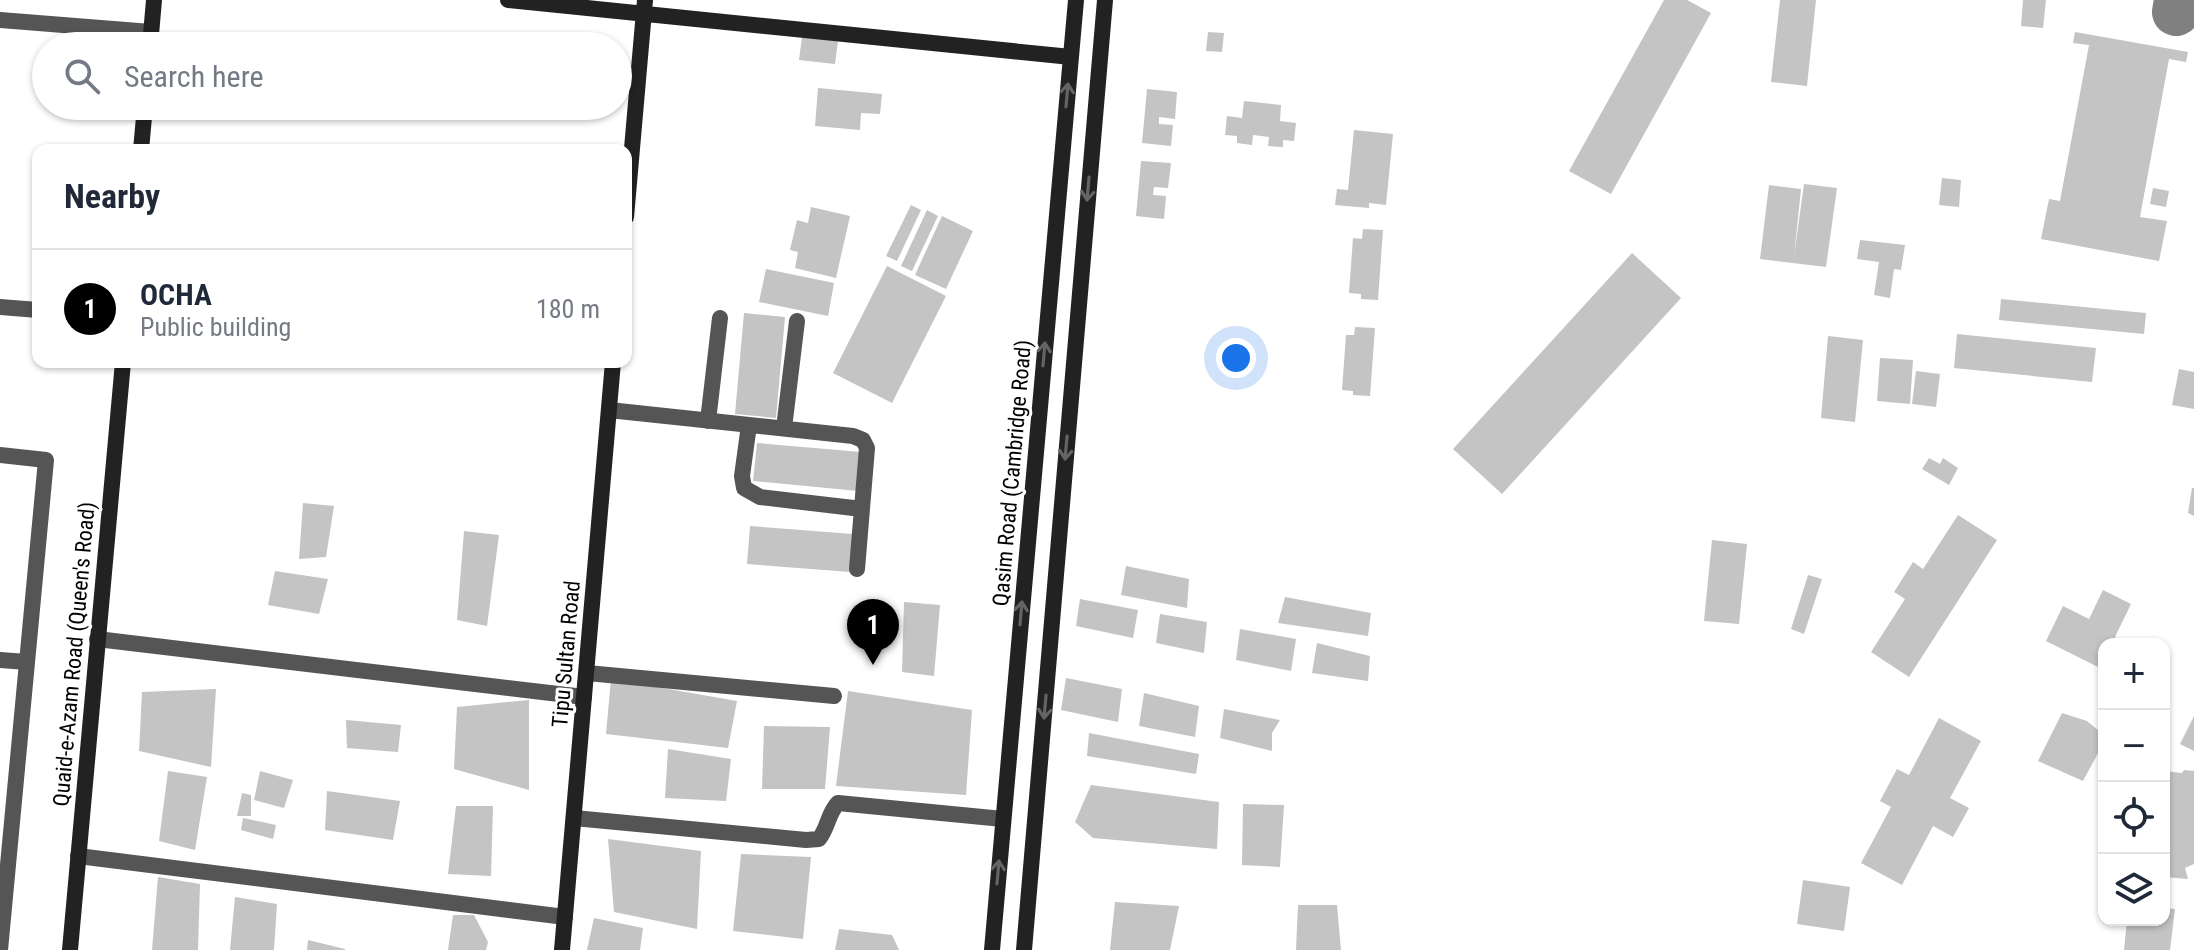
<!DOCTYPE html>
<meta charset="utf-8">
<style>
:root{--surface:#fff;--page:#f2f2f3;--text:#1f2937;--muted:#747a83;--line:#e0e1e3;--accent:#000}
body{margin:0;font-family:"Roboto Condensed",sans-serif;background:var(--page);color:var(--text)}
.controls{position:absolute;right:24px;bottom:24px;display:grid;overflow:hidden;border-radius:16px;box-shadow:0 2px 6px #0004}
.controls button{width:72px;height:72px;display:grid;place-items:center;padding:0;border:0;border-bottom:2px solid var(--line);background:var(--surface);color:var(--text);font:40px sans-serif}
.you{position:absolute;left:1236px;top:358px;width:28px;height:28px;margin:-20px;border:6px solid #fff;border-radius:50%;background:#1a73e8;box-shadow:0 0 0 12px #1a73e833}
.badge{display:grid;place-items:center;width:52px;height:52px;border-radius:50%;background:var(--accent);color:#fff;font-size:26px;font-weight:700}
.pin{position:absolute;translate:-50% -66px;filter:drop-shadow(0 2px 4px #0008)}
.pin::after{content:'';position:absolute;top:42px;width:28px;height:24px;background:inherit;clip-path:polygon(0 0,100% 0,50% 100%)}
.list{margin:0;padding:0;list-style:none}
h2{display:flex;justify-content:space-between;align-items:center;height:104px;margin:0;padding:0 32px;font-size:34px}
h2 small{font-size:26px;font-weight:400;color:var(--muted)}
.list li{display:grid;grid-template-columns:52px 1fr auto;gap:24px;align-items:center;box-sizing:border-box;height:120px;padding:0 32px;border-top:2px solid var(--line)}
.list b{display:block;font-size:30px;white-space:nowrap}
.list p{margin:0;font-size:26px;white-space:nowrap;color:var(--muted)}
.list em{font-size:26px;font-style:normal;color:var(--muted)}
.icon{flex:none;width:44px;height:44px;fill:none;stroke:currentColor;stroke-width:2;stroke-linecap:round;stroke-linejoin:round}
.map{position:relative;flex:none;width:2194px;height:950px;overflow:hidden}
.search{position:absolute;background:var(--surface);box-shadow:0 2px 6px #0004;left:32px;top:32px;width:600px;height:88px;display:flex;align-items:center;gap:20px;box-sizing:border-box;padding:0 28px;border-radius:44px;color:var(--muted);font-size:30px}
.panel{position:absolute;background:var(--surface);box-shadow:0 2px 6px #0004;left:32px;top:144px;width:600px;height:224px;border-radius:16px}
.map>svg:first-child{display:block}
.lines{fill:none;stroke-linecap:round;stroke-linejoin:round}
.taxiway{stroke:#808080;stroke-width:48}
.building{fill:#c4c4c4}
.street{stroke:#555;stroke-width:16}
.secondary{stroke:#222;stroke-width:16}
.oneway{stroke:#646464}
.labels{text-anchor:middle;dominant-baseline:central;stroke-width:6;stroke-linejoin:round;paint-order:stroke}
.street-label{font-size:22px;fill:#000;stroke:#fff}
</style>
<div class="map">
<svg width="2194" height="950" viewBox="0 0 2194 950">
<rect width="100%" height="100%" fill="#fff"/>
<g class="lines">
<!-- taxiway -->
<path class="taxiway" d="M2176,12L2178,0"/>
</g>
<!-- building -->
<path class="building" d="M1664,0H1687L1711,13L1611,194L1569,171Z
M1780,0H1816L1807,86L1771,82Z
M2023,0H2046L2043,28L2021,26Z
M1208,32L1224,33L1222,52L1206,51Z
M2075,32L2188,52L2186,62L2169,59L2140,217L2167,221L2159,261L2041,239L2049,199L2060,201L2089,45L2073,43Z
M802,37L838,41L835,64L799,60Z
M818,88L882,94L880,114L861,113L860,130L815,126Z
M1147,89L1177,92L1175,119L1159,117V124L1173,125L1171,146L1142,143Z
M1244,101L1281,105L1280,121L1296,123L1294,141L1283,140V147L1268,146L1269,137L1253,135L1252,145L1237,143V136L1225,135L1227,116L1242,118Z
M1354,130L1393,134L1386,205L1369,203V208L1335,205L1337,189L1348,190Z
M1141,161L1171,163L1168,188L1154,187L1153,195L1166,196L1164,219L1136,216Z
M1942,178L1961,180L1959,207L1939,205Z
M1804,184L1837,188L1826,267L1760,259L1769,185L1801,189L1794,256Z
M2153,188L2169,191L2166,207L2150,204Z
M911,205L921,210L897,261L886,256Z
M811,207L850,216L836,278L795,268L798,252L790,250L797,220L808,223Z
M927,210L938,216L912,271L901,266Z
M942,216L973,231L946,289L915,275Z
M1363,229L1383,230L1378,300L1361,299V294L1349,293L1353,238L1362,239Z
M1860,240L1905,245L1901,270L1894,269L1890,298L1874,295L1879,262L1857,259Z
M1632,253L1681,298L1502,494L1453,449Z
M887,266L946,296L892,403L833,373Z
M766,269L834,283L828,316L759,302Z
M2001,299L2146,313L2144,334L1999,320Z
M744,313L785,317L776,418L735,414Z
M1355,327L1375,328L1370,396L1353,395V391L1342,390L1346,335H1354Z
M1957,334L2096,348L2092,382L1954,368Z
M1828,336L1863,340L1855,422L1821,418Z
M1880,358L1913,360L1910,404L1877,401Z
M2179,369L2194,372V409L2172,405Z
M1916,371L1940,374L1936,407L1912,404Z
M757,443L861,452L858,491L753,481Z
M1929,458L1940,464L1943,458L1958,468L1949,485L1922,469Z
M2192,488H2194V516L2188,513Z
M303,503L334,506L326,557L299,559Z
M1958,515L1997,540L1909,677L1871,652L1905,599L1894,592L1913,562L1923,569Z
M750,526L853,534L850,572L747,564Z
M464,531L499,535L487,626L457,620Z
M1712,540L1747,544L1739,624L1704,621Z
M1126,566L1189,579L1187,608L1121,595Z
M275,571L328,579L319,614L268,605Z
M1808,575L1822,579L1804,634L1791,629Z
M2103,590L2131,604L2115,637L2119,641L2117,644H2104V670L2046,641L2063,606L2089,619Z
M1285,597L1371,613L1368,636L1278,623Z
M1080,599L1138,610L1133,638L1076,626Z
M904,602L940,605L934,676L902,672Z
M1160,614L1207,622L1204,653L1156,643Z
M1240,629L1296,639L1291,671L1236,660Z
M1317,643L1370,656L1368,681L1312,673Z
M2164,662H2167V717H2164Z
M1066,678L1122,689L1118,722L1061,710Z
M611,679L737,701L728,748L606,734Z
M216,689L211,767L139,751L142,692Z
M848,691L972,710L966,795L836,786Z
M1144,693L1199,706L1195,737L1139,726Z
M529,700V790L454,769L457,707Z
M1224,709L1280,720L1272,733V751L1220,738Z
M2062,713L2087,721L2104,735V742L2083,781L2038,761Z
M2194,716V751L2180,744Z
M1939,718L1981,741L1950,798L1969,808L1953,837L1933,826L1902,885L1861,863L1891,807L1880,801L1897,769L1909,775Z
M346,720L401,725L398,752L347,748Z
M764,726L830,727L825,789H762Z
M1089,733L1199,754L1196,774L1087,756Z
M668,749L731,759L726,801L665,798Z
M2184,770L2194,771V864L2185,868L2188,879L2164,877V771L2182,773Z
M168,771L207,777L195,850L159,841Z
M260,771L293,780L284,808L254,800Z
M1091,785L1219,802L1217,849L1093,838L1075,822Z
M327,791L400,801L393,840L325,830Z
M242,793L251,795V816H237Z
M1243,804L1284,805L1280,867L1242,865Z
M456,806H493L491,876L448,874Z
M243,818L276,825L273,839L241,830Z
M608,839L701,851L697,929L614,912Z
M741,854L811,857L803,939L733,931Z
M158,877L200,884L198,950H152Z
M1803,880L1850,887L1844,931L1797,924Z
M235,897L277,904L274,950H230Z
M1115,902L1179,906L1170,950H1110Z
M1298,905H1337L1341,950H1296Z
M2164,908L2175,909L2170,950H2124L2127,920H2164Z
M453,915H474L488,942L486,950H448Z
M594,918L643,928L640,950H587Z
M839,929L892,935L899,950H835Z
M308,940L345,949V950H307Z"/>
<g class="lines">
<!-- street -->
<path class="street" d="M0,20L151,32
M0,307L38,310
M609,410L853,436L863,440L867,448L857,569
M708,421L720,318
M749,425L742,476L744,488L760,497L862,509
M784,428L797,321
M0,455L46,460L0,950
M97,639L584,697
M0,660L27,662
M587,673L834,696
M574,818L806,840L819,839C828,828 828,813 838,803L1003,819
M78,856L565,917"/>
<!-- secondary -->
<path class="secondary" d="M508,0L1071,57
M150,46L154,0
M141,150L145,106
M626,217L645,0
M70,950L123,362
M562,950L613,362
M992,950L1076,0
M1024,950L1105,0"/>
</g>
<!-- one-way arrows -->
<defs><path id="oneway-shaft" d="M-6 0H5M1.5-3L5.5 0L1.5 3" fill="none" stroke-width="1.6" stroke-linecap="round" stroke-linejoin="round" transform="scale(2)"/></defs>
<g class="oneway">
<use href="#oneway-shaft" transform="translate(1067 95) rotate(-85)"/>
<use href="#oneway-shaft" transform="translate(1088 189) rotate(95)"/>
<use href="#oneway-shaft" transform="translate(1044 354) rotate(-85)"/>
<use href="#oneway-shaft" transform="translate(1066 448) rotate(95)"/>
<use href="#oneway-shaft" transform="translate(1021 613) rotate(-85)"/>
<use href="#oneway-shaft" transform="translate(1045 707) rotate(95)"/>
<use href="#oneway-shaft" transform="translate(998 872) rotate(-85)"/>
</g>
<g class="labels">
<!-- street labels -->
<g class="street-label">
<text transform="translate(1012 473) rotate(-85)">Qasim Road (Cambridge Road)</text>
<text transform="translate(74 654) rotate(-85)">Quaid-e-Azam Road (Queen's Road)</text>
<text transform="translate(566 654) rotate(-85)">Tipu Sultan Road</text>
</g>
</g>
</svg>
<div class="controls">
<button>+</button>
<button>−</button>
<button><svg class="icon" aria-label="locate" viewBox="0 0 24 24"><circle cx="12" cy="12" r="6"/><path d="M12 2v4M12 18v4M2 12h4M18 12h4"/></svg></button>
<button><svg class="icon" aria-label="layers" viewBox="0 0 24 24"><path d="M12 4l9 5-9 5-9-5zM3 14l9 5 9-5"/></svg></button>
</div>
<div class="you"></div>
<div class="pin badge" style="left:873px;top:665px">1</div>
<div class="search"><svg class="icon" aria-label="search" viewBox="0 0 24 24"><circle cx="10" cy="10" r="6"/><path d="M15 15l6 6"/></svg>Search here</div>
<section class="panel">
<h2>Nearby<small></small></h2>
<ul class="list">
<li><span class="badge">1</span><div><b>OCHA</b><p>Public building</p></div><em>180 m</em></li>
</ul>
</section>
</div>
